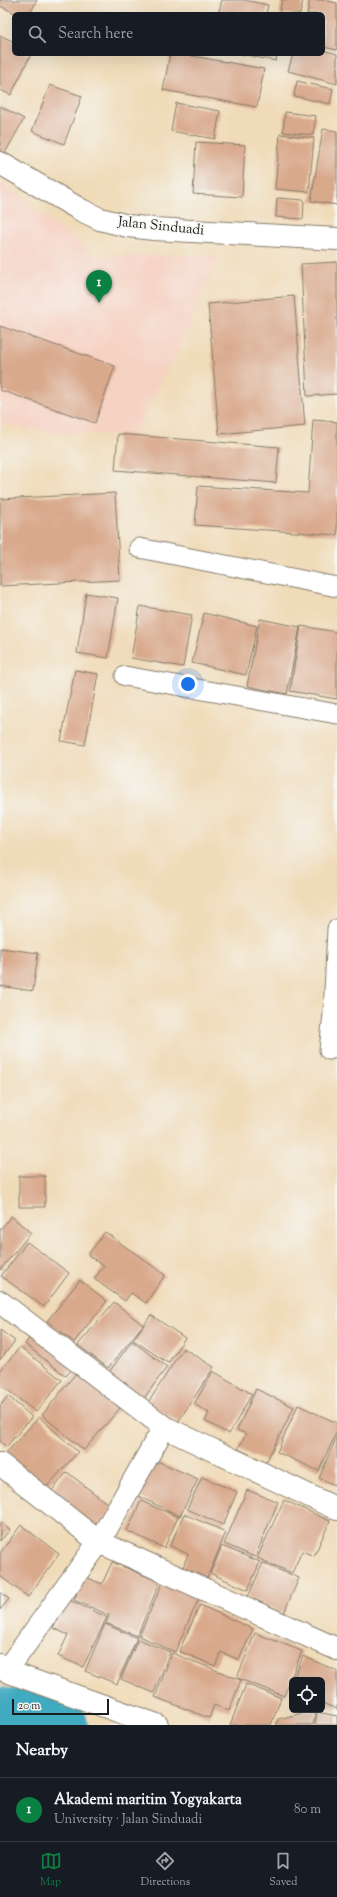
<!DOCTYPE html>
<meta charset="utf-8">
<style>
:root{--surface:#171b24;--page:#242831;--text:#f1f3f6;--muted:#9ea1a6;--line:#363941;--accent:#0b8043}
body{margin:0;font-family:"Sorts Mill Goudy",serif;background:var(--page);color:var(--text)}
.controls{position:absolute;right:12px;bottom:12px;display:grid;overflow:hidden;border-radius:6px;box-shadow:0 4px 16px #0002}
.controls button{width:36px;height:36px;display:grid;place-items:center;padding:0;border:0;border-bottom:1px solid var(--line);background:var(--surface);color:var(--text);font:20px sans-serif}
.scale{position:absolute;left:12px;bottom:10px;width:97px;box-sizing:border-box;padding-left:4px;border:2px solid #1c1c1c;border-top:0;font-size:11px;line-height:14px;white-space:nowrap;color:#1c1c1c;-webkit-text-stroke:3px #f6f6f2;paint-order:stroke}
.you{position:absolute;left:188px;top:684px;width:14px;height:14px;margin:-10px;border:3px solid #fff;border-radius:50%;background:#1a73e8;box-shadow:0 0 0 6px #1a73e833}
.badge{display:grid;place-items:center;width:26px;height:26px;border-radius:50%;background:var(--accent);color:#fff;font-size:13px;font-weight:700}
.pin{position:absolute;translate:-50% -33px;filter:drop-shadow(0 1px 2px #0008)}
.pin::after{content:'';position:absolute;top:21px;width:14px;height:12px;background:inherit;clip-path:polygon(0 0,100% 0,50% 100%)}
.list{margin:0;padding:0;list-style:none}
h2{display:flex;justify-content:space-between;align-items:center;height:52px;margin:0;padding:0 16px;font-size:17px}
h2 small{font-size:13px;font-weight:400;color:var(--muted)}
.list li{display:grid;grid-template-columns:26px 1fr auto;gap:12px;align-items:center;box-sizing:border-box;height:64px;padding:0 16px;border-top:1px solid var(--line)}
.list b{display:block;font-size:15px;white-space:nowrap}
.list p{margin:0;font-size:13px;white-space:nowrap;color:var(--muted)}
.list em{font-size:13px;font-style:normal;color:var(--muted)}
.icon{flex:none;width:22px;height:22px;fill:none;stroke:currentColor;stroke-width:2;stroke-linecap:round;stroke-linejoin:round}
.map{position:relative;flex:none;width:337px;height:1725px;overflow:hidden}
.search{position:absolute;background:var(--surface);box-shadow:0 4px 16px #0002;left:12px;right:12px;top:12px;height:44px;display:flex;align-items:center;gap:10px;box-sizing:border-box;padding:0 14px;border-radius:6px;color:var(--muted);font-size:15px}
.sheet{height:116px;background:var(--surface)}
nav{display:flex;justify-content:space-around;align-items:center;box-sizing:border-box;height:56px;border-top:1px solid var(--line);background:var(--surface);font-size:11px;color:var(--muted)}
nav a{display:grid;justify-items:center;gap:2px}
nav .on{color:var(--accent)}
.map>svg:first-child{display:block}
.built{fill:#f6d2c3}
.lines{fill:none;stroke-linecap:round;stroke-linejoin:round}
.river{stroke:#41aac1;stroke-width:58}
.building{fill:#d9a98c}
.service-casing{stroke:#867c6a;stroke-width:21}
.minor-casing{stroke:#867c6a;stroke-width:24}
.tertiary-casing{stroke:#867c6a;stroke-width:24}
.service{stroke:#fff;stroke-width:19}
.minor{stroke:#fff;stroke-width:22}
.tertiary{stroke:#fff;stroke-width:22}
.labels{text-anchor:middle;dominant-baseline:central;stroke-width:3;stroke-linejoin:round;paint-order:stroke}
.street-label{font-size:14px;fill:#1c1c1c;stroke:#f6f6f2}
</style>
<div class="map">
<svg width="337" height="1725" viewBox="0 0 337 1725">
<rect width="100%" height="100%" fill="#f6f6f2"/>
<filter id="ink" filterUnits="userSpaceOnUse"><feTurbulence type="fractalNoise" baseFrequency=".025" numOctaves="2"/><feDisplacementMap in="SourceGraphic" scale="8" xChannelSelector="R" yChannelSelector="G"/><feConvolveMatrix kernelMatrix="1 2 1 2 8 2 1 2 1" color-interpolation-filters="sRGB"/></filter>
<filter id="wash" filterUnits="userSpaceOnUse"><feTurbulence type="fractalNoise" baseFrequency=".012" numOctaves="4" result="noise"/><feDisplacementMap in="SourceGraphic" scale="16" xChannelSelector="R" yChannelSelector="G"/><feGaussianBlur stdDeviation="0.9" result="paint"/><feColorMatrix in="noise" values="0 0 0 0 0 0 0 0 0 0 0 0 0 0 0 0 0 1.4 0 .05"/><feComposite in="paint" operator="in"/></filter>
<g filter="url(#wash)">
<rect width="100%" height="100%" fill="#f0dbb9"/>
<!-- built -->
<path class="built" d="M0,181L96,256L219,255L179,349L133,435L52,433L0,424Z"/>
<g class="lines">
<!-- river -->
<path class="river" d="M0,1716L59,1725"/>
</g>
<g id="blocks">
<!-- building -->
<path class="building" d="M0,0H37L30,14H17L0,6Z
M222,0H245L268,5L266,14H218Z
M282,0H303L300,14H279Z
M310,0H323L337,3V50L323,47V14H307Z
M0,35L14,42V54H31L11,95L0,90Z
M323,50L337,54V84L288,71L293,54H323Z
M170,54H182L264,69L257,107L163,90Z
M241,54H277L276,61Z
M297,81L333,89L330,104L294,96Z
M50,85L82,96L64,144L32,131Z
M176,103L220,111L215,139L171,131Z
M0,106L24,119L0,162Z
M285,112L316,116L313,135L283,132Z
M323,129L337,131V205L311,201Z
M280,134L314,138L309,192L275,189Z
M196,142L245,145L242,197L193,194Z
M277,198L304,200L303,219L276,217Z
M337,262V394L307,396L301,264Z
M294,296L305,426L219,434L208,304Z
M0,326L115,366L95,423L0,390Z
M313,420L337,422V535L195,525L198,486L308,493Z
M118,434L279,447L276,483L115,470Z
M115,493L120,580L0,586V499Z
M86,593L118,598L108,658L77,653Z
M140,606L192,615L183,667L131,658Z
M204,613L257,626L246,675L192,663Z
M260,619L300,627L287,694L247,686Z
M301,626L337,632V699L290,691Z
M75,670L98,674L85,745L61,741Z
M0,948L38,953L33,991L0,986Z
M19,1176H45V1207H19Z
M11,1216L31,1233L0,1270V1230Z
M105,1232L165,1275L146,1303L131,1293L125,1301L94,1279L104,1266L88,1255Z
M27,1242L69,1273L44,1307L1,1276Z
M80,1280L107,1301L74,1342L47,1321Z
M114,1302L143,1325L108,1368L78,1345Z
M151,1315L185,1338L168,1363L133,1340Z
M0,1330L15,1341L0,1360Z
M35,1331L76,1364L66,1376L25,1344Z
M132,1341L167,1367L141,1402L106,1376Z
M20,1347L62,1380L36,1412L0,1384V1371Z
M183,1348L214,1367L178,1422L148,1403Z
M213,1371L252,1394L229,1434L205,1421L209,1413L194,1404Z
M77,1372L120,1408L84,1450L42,1415Z
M256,1389L294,1407L266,1462L238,1449L246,1434L237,1430Z
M8,1396L32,1417L6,1447L0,1441V1406Z
M298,1405L337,1423V1431L319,1471L277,1452Z
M39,1417L78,1452L43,1491L4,1455Z
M337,1436V1486L319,1478Z
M155,1460L198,1479L180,1516L138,1496Z
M67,1472L113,1508L93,1534L46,1498Z
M202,1477L237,1492L223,1525L187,1509Z
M247,1490L278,1502L255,1557L224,1544Z
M284,1500L330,1521L314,1556L302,1551L292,1573L257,1558Z
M141,1501L178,1517L164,1548L127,1531Z
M184,1514L226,1532L206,1581L182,1570L188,1554L170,1546Z
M0,1522L10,1530L0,1541Z
M21,1525L59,1554L28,1597L0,1576V1553Z
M222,1546L260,1562L248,1590L210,1573Z
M112,1562L160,1582L137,1636L106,1623L109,1615L74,1600L83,1576L102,1584Z
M263,1563L299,1578L284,1613L248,1597Z
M163,1582L199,1598L175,1652L139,1636Z
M0,1592L9,1599L0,1610Z
M67,1599L107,1617L83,1667L58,1656L68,1635L53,1628Z
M200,1605L253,1629L239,1660L221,1652L215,1666L179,1651Z
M105,1624L137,1638L117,1684L85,1671Z
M255,1633L302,1651L284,1696L237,1678Z
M138,1639L170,1652L154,1693L121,1679Z
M172,1653L241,1680L229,1711L214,1705L209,1718L155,1697Z
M303,1656L337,1671V1709L322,1703V1680H293Z
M246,1684L281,1698L271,1725H230Z
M316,1710L313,1725H276L278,1719Z
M317,1712L337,1716V1725H315Z"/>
</g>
</g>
<g filter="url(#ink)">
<use href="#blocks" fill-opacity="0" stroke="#867c6a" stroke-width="1"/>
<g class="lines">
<defs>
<path id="service" d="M139,548L337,587
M125,676L337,714
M329,1050L333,1014L337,929"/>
<path id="minor" d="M0,1302L164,1427L337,1509
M0,1464L99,1542L337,1649
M0,1665L6,1671L157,1725
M6,1671L99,1542L164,1427"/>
<path id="tertiary" d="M0,163L81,210L100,219L128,226L154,229L337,239"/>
</defs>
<!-- service casing -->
<use href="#service" class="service-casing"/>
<!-- minor casing -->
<use href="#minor" class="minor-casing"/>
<!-- tertiary casing -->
<use href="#tertiary" class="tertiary-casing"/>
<!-- service -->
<use href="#service" class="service"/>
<!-- minor -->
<use href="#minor" class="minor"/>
<!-- tertiary -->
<use href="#tertiary" class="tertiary"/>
</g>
</g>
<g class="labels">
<!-- street labels -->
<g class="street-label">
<text transform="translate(161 227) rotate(6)">Jalan Sinduadi</text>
</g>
</g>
</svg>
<div class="controls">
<button><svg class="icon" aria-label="locate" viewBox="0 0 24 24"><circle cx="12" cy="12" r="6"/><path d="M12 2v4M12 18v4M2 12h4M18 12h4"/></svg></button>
</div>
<div class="scale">20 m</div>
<div class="you"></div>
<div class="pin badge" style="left:99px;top:303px">1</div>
<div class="search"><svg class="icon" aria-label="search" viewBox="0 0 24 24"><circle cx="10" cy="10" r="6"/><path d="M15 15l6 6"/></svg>Search here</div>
</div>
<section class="sheet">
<h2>Nearby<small></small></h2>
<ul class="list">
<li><span class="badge">1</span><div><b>Akademi maritim Yogyakarta</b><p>University · Jalan Sinduadi</p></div><em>80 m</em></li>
</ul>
</section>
<nav>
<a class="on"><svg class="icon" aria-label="map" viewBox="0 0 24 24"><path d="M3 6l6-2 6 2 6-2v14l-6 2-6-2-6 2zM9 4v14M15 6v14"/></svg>Map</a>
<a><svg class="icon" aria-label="directions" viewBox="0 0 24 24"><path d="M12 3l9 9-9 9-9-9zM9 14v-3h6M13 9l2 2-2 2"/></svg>Directions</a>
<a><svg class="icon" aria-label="saved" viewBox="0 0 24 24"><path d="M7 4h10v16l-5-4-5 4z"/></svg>Saved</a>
</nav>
